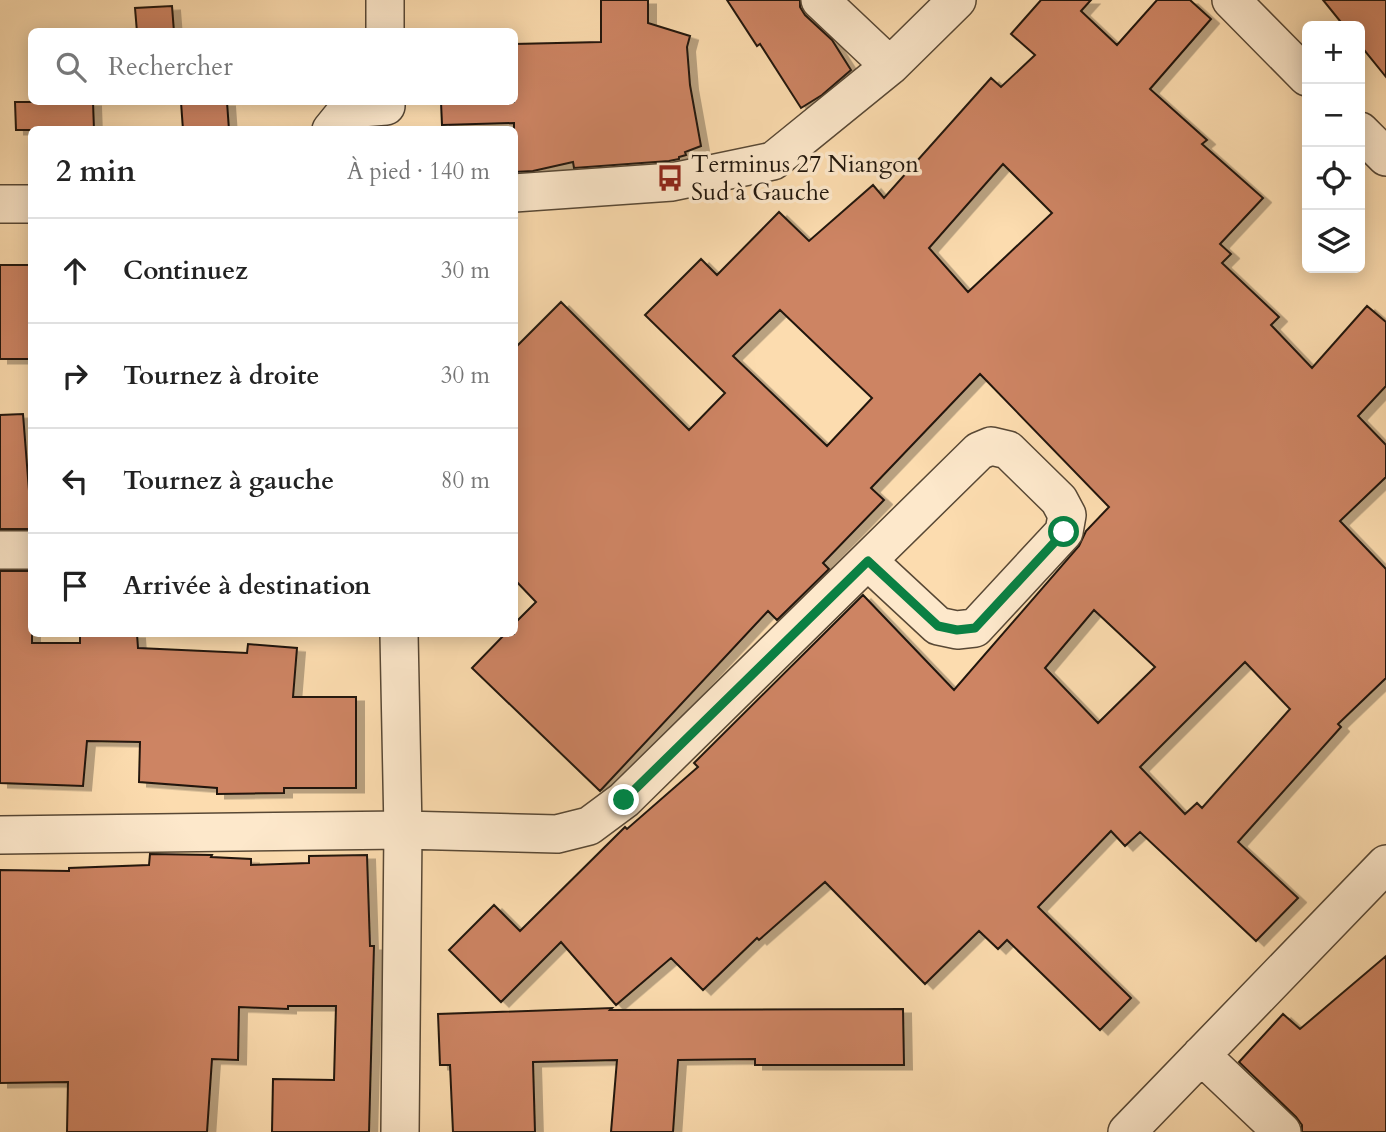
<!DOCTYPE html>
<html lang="fr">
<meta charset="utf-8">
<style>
:root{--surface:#fff;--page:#f2f2f2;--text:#222;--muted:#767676;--line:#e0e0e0}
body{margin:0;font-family:Cardo,serif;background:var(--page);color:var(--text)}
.controls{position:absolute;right:21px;top:21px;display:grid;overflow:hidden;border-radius:10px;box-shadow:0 4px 18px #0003}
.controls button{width:63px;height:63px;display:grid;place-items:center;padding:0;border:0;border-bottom:2px solid var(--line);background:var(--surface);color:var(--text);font:35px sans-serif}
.stop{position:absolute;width:21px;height:21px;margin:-16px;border:5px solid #0b8043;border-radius:50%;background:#fff}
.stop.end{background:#0b8043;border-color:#fff;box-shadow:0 2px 7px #0008}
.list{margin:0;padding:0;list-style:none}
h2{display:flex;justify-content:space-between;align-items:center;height:91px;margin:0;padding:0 28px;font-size:30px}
h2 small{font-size:23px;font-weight:400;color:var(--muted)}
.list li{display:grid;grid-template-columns:46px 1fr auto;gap:21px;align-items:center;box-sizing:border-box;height:105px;padding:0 28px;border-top:2px solid var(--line)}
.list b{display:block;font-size:26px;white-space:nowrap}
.list em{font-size:23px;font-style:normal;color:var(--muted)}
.icon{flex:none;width:38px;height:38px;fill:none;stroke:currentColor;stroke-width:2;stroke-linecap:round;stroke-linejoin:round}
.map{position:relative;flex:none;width:1386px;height:1132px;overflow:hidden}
.search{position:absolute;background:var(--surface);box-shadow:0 4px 18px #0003;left:28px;top:28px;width:490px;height:77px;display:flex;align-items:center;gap:18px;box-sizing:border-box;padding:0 24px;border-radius:10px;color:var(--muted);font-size:26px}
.panel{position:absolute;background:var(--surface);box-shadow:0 4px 18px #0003;left:28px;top:126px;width:490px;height:511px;border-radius:10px}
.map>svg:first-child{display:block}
.building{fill:#cd8463;stroke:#21160c;stroke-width:2;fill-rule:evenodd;filter:url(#shadow)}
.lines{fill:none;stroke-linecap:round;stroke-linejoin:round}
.minor-casing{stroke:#584835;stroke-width:40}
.minor{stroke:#fde8cb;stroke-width:37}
.route{stroke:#0b8043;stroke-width:9}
.labels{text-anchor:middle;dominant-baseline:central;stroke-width:7;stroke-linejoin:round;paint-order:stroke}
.poi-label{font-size:24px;fill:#21160c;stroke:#fde8cb;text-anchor:start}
</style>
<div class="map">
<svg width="1386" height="1132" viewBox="0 0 1386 1132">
<defs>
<filter id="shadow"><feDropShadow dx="8" dy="4.5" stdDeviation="0" flood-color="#0004"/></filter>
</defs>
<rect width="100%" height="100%" fill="#fcdcaf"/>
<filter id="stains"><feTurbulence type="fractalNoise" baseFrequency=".00286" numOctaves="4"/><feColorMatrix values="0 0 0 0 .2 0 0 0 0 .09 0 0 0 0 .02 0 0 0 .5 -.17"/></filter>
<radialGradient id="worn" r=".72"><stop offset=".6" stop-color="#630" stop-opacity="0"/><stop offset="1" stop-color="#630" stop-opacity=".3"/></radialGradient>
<!-- building -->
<path class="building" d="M601,0H648V23L690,36L687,47L690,85L701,146L685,152L686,155L679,157V159L669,161L574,168L573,162L533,171L514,172V123L442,125L441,102H514V44L601,42Z
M727,0H800V7L805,15L832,40L851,70L822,95L801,108L760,44L757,46Z
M1041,0H1091L1081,11L1117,45L1157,0H1190L1211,19L1150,89L1207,140L1202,144L1263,198L1220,244L1231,254L1222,263L1279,317L1271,325L1312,368L1367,306L1386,322V386L1358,416L1386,445V477L1340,521L1386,569V678L1338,724L1341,727L1238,842L1298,898L1256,941L1140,832L1125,846L1111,831L1038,907L1131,998L1100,1030L1007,940L998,949L979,931L925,984L825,882L759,940L757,938L703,990L671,958L616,1005L561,942L501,1002L449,950L494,905L520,931L625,827L627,829L698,767L694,763L863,595L954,690L1079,546L1086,531L1109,507L980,374L871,488L884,500L823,563L829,569L777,620L768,611L600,791L472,668L505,634H514V624L536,602L514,579V349L561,302L689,430L725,393L645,315L701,259L717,275L779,212L809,241L873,185L884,198L991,78L1001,87L1035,55L1011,34ZM1003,164L1052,213L968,292L929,248ZM780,310L872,398L827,446L733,356ZM1094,610L1155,667L1098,723L1045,668ZM1245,662L1290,709L1202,808L1197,803L1185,814L1140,767Z
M1323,0H1386V77L1360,45V26H1344Z
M172,6L174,32H137L135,8Z
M15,102H93L94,130H16Z
M181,102H227L229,130H183Z
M0,265H32V359H0Z
M23,414L32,529H0V415Z
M0,571H32V643H80V634H137L138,648L247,653L248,644L297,648L293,697H356V788H284V793L217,794V788L139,782L140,742L87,741L83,786L0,783Z
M150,854L212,855L211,857L251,859V865L309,863V856L367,855L370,946H374L369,1132H272L273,1079L334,1080L336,1006H288V1009L239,1007L238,1060L212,1059L207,1132H67L68,1082L0,1083V870L69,871V868L149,865Z
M1386,956V1132H1302V1125L1296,1117L1239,1062L1283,1014L1300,1029Z
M612,1008L610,1010L903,1009L904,1065H755V1059L678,1060L673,1132H611L617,1060L533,1062L535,1132H453L450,1065H440L438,1014Z"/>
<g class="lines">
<defs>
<path id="minor" d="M385,0V32
M820,0L890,66
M1231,0L1307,77
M331,130L348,109L386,106
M1360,131L1386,157
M514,193L672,182L773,161L890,66L957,0
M0,204H32
M0,550H32
M399,634L403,830L400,1132
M0,835L403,830L557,834L589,826L624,800L979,451L991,446L1008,450L1059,500L1067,515L1064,532L975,628L957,630L938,626L868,561
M1201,1055L1282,1132
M1127,1132L1386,864"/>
</defs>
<!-- minor casing -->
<use href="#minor" class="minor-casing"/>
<!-- minor -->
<use href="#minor" class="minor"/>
</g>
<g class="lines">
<!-- route -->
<path class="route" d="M624,800L868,561L938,626L957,630L975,628L1064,532"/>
</g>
<!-- icons -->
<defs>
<symbol id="bus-bare" viewBox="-9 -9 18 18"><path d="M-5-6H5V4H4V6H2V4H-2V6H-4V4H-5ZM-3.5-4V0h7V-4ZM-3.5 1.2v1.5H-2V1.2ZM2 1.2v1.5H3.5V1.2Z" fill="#8f2418" stroke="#fde8cb" stroke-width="2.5" paint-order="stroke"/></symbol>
</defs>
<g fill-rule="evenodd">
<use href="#bus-bare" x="651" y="159" width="38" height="38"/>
</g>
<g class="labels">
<!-- poi labels -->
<g class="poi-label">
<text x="691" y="164">Terminus 27 Niangon<tspan x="691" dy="28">Sud à Gauche</tspan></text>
</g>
</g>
<rect width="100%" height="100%" filter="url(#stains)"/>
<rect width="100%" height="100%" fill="url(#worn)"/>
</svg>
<div class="controls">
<button>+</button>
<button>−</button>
<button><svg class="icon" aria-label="locate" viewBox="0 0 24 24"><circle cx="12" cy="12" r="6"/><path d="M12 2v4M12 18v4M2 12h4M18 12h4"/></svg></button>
<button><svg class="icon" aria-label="layers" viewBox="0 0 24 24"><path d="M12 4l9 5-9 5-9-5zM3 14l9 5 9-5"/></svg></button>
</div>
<div class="stop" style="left:1064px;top:532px"></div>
<div class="stop end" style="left:624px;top:800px"></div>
<div class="search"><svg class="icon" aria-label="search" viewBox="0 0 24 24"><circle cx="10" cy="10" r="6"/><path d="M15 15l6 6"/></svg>Rechercher</div>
<section class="panel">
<h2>2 min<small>À pied · 140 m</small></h2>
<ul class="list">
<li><svg class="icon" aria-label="ahead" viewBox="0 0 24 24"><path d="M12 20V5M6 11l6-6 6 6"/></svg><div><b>Continuez</b></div><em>30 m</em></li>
<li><svg class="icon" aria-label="right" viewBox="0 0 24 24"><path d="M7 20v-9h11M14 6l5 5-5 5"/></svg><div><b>Tournez à droite</b></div><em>30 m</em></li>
<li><svg class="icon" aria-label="left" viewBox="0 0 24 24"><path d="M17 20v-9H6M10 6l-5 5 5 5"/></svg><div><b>Tournez à gauche</b></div><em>80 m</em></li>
<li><svg class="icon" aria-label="arrive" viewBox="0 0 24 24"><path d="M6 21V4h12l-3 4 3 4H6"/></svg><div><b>Arrivée à destination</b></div></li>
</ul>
</section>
</div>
